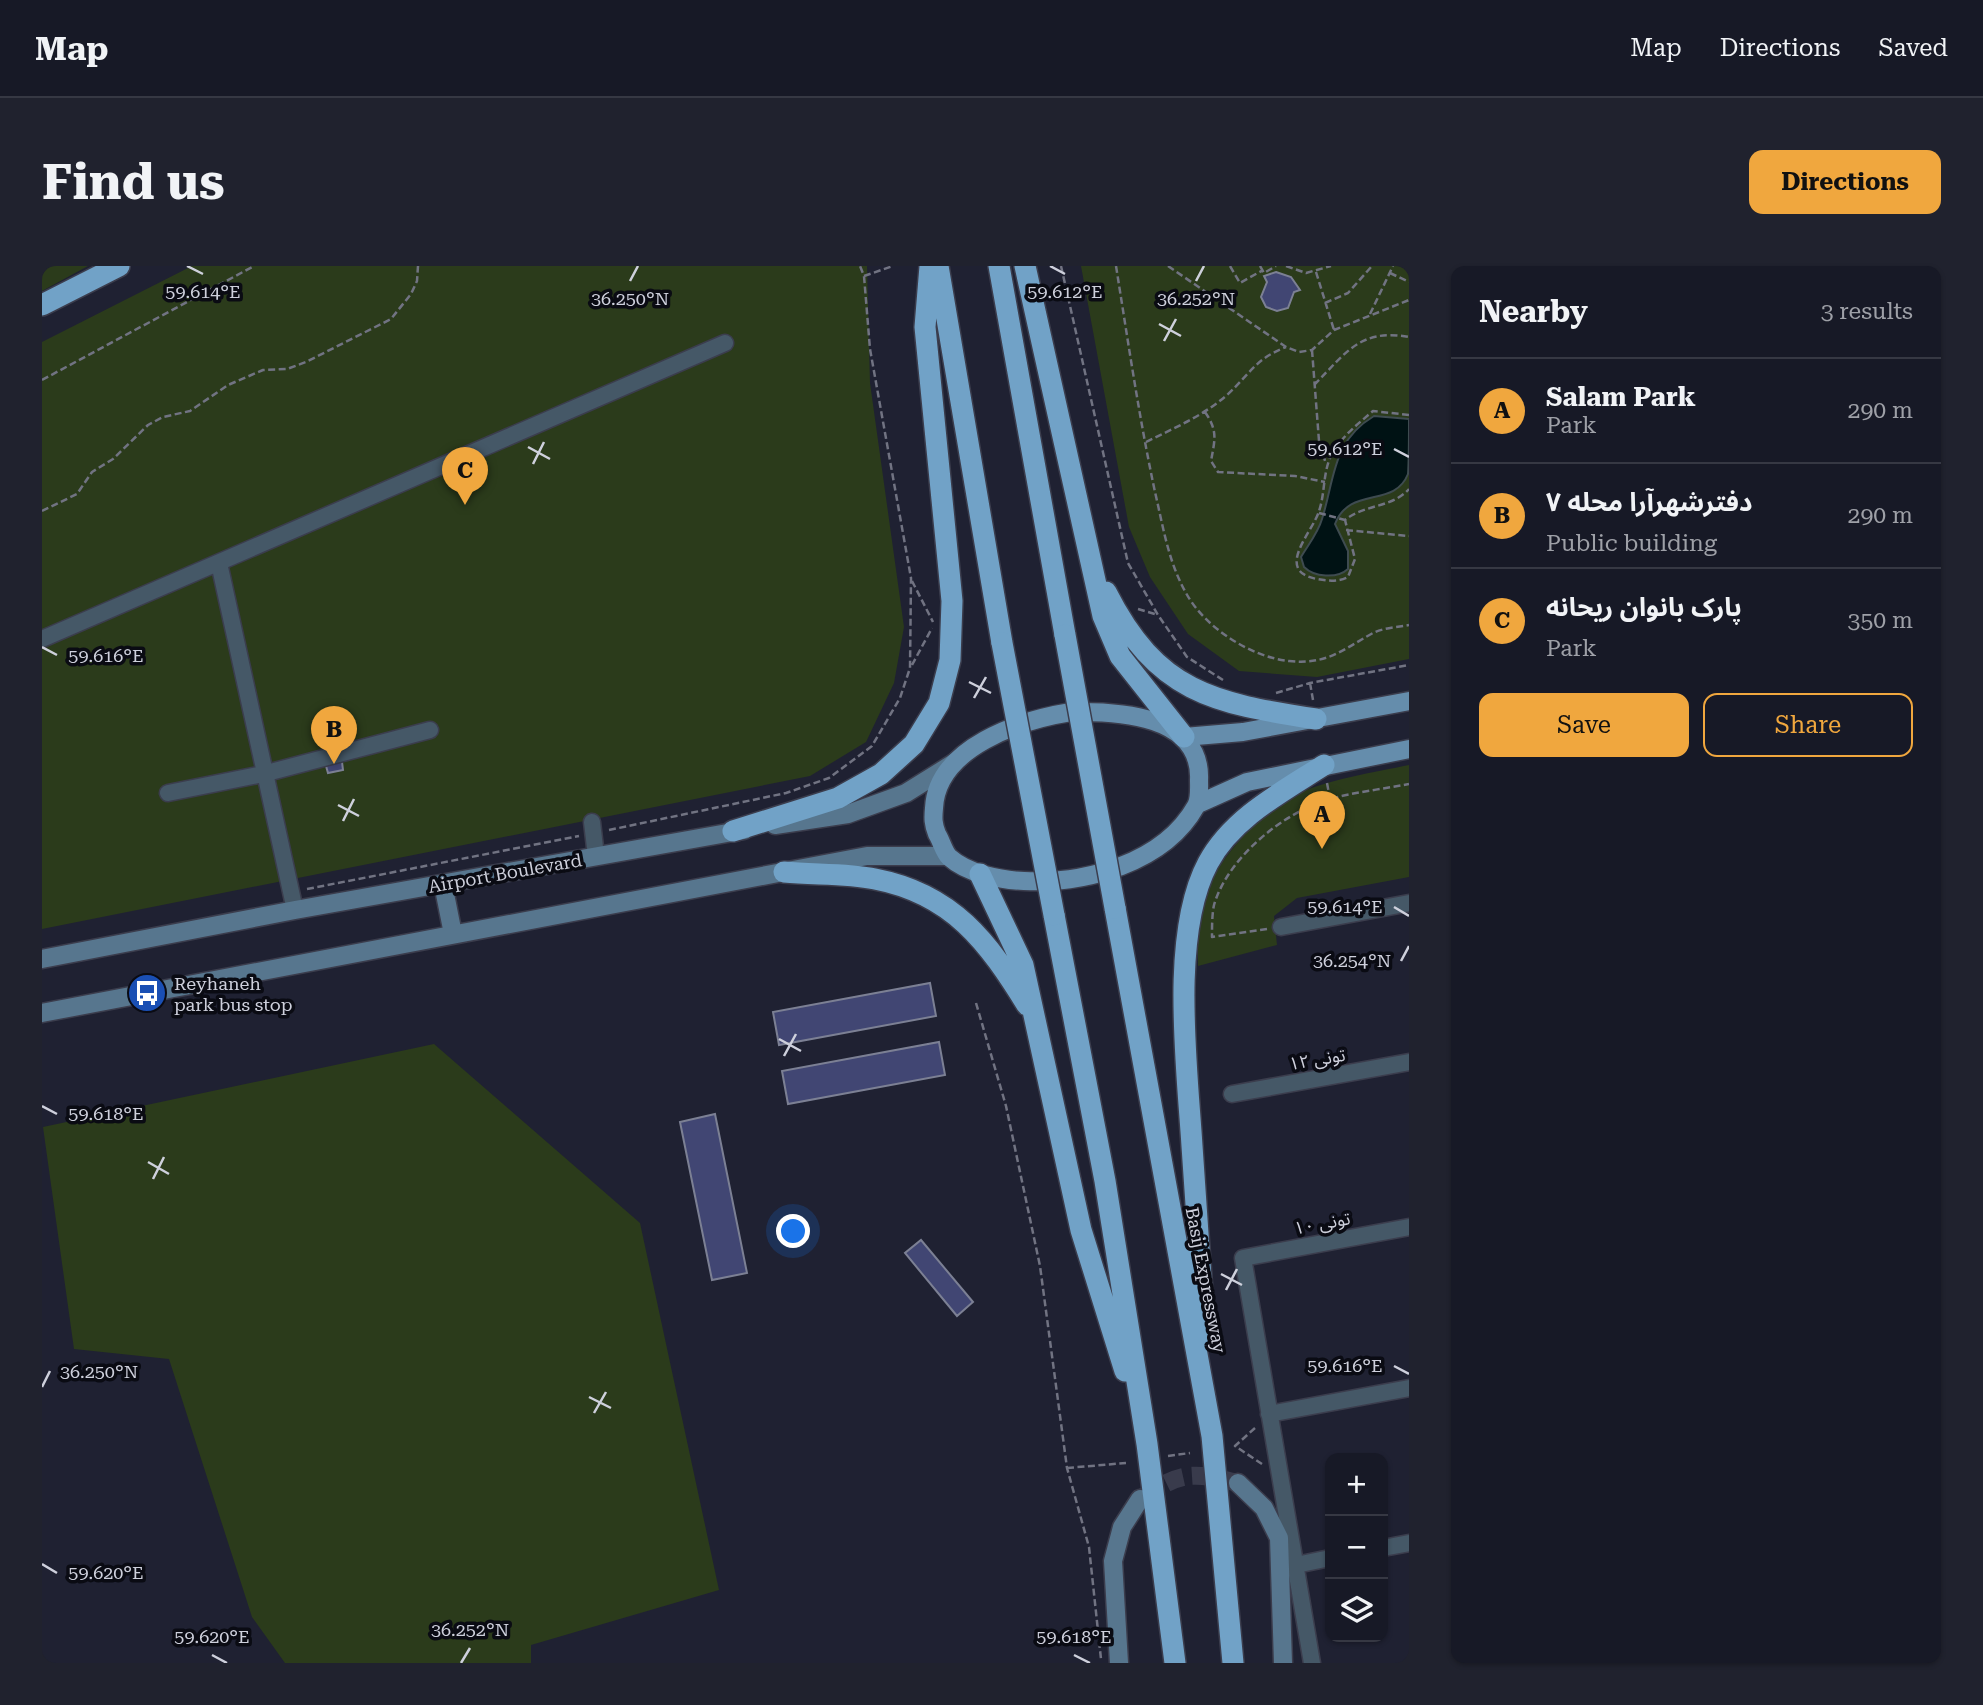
<!DOCTYPE html>
<meta charset="utf-8">
<style>
:root{--surface:#171926;--page:#20222e;--text:#f1f3f6;--muted:#9ea0a7;--line:#363843;--accent:#f0a73e}
body{margin:0;font-family:"Roboto Serif","Noto Sans Arabic",serif;background:var(--page);color:var(--text)}
.controls{position:absolute;right:21px;bottom:21px;display:grid;overflow:hidden;border-radius:14px;box-shadow:0 2px 5px #0004}
.controls button{width:63px;height:63px;display:grid;place-items:center;padding:0;border:0;border-bottom:2px solid var(--line);background:var(--surface);color:var(--text);font:35px sans-serif}
.you{position:absolute;left:752px;top:966px;width:24px;height:24px;margin:-18px;border:5px solid #fff;border-radius:50%;background:#1a73e8;box-shadow:0 0 0 10px #1a73e833}
.badge{display:grid;place-items:center;width:46px;height:46px;border-radius:50%;background:var(--accent);color:#111;font-size:23px;font-weight:700}
.pin{position:absolute;translate:-50% -58px;filter:drop-shadow(0 2px 4px #0008)}
.pin::after{content:'';position:absolute;top:37px;width:24px;height:21px;background:inherit;clip-path:polygon(0 0,100% 0,50% 100%)}
.list{margin:0;padding:0;list-style:none}
h2{display:flex;justify-content:space-between;align-items:center;height:91px;margin:0;padding:0 28px;font-size:30px}
h2 small{font-size:23px;font-weight:400;color:var(--muted)}
.list li{display:grid;grid-template-columns:46px 1fr auto;gap:21px;align-items:center;box-sizing:border-box;height:105px;padding:0 28px;border-top:2px solid var(--line)}
.list b{display:block;font-size:26px;white-space:nowrap}
.list p{margin:0;font-size:23px;white-space:nowrap;color:var(--muted)}
.list em{font-size:23px;font-style:normal;color:var(--muted)}
.actions{display:flex;gap:14px;padding:21px 28px}
.actions a{flex:1;padding:16px 0;border:2px solid var(--accent);border-radius:14px;text-align:center;font-size:24px;color:var(--accent)}
.actions .main{background:var(--accent);color:#111}
.icon{flex:none;width:38px;height:38px;fill:none;stroke:currentColor;stroke-width:2;stroke-linecap:round;stroke-linejoin:round}
.map{position:relative;flex:none;width:1367px;height:1397px;overflow:hidden;border-radius:14px}
header{display:flex;align-items:center;gap:42px;box-sizing:border-box;height:98px;padding:0 35px;background:var(--surface);border-bottom:2px solid var(--line)}
header strong{font-size:33px}
nav{display:flex;gap:38px;margin-inline-start:auto;font-size:24px}
.intro{display:flex;align-items:center;justify-content:space-between;box-sizing:border-box;height:168px;padding:0 42px}
h1{margin:0;font-size:49px}
.button{padding:18px 32px;border-radius:14px;background:var(--accent);color:#111;font-size:24px;font-weight:700}
main{display:flex;gap:42px;padding:0 42px}
aside{flex:1;background:var(--surface);border-radius:14px;box-shadow:0 2px 5px #0004}
.map>svg:first-child{display:block}
.green{fill:#2b3b1b}
.water{fill:#001214;stroke:#3e4b50;stroke-width:2}
.building{fill:#414673;stroke:#7c8094;stroke-width:2}
.lines{fill:none;stroke-linecap:round;stroke-linejoin:round}
.secondary-tunnel{stroke:#393b4c;stroke-width:18;stroke-dasharray:18 9;stroke-linecap:butt}
.street-casing{stroke:#3b3d4d;stroke-width:19}
.secondary-casing{stroke:#3b3d4d;stroke-width:21}
.primary-casing{stroke:#3b3d4d;stroke-width:21}
.highway-casing{stroke:#3b3d4d;stroke-width:24}
.path{stroke:#717382;stroke-width:2.5;stroke-dasharray:7 3.5;stroke-linecap:butt}
.street{stroke:#455867;stroke-width:16}
.secondary{stroke:#57768e;stroke-width:18}
.primary{stroke:#658dac;stroke-width:18}
.highway{stroke:#71a2c7;stroke-width:21}
.highway-bridge-casing{stroke:#3b3d4d;stroke-width:24;stroke-linecap:butt}
.highway-bridge{stroke:#71a2c7;stroke-width:21}
.ticks{fill:none;stroke:#ced0dc;stroke-width:2.5}
.labels{text-anchor:middle;dominant-baseline:central;stroke-width:7;stroke-linejoin:round;paint-order:stroke}
.street-label{font-size:18px;fill:#ced0dc;stroke:#0a0b13}
.poi-label{font-size:18px;fill:#ced0dc;stroke:#0a0b13;text-anchor:start}
.ticks-label{font-size:18px;text-anchor:middle;fill:#ced0dc;stroke:#0a0b13;stroke-width:7;stroke-linejoin:round;paint-order:stroke}
</style>
<header>
<strong>Map</strong>
<nav><a>Map</a><a>Directions</a><a>Saved</a></nav>
</header>
<div class="intro"><h1>Find us</h1><a class="button">Directions</a></div>
<main>
<div class="map">
<svg width="1367" height="1397" viewBox="0 0 1367 1397">
<rect width="100%" height="100%" fill="#1f2132"/>
<!-- green -->
<path class="green" d="M3,0H46L0,25V2Z
M150,0H825L828,117L862,361L852,417L824,476L768,510L0,663V76Z
M1039,0H1367V393L1275,411L1197,405L1146,368L1108,311L1087,261Z
M1367,499V611L1255,632L1232,650L1235,679L1156,700C1156,683 1154,663 1157,646C1165,604 1215,548 1253,529C1283,514 1334,506 1367,499Z
M392,778L598,957L677,1324L489,1379V1397H243L210,1351L127,1093L32,1083L1,861Z"/>
<!-- water -->
<path class="water" d="M1332,150L1367,153C1367,169 1367,194 1366,208C1352,243 1308,219 1293,258L1306,285V303C1295,313 1272,311 1262,301L1259,291C1266,279 1276,267 1280,253C1293,212 1290,175 1332,150Z"/>
<!-- building -->
<path class="building" d="M1234,6L1249,11L1258,24L1252,26L1246,42L1235,45L1224,41L1219,31L1225,16L1222,10Z
M299,488L301,504L286,507L282,493Z
M888,717L894,750L737,779L731,746Z
M897,776L903,809L746,838L740,805Z
M673,848L705,1007L670,1014L638,856Z
M879,974L931,1036L915,1050L863,987Z"/>
<g class="lines">
<!-- secondary-tunnel -->
<path class="secondary-tunnel" d="M1101,1231C1140,1205 1152,1206 1196,1217"/>
<defs>
<path id="street" d="M177,297L253,644
M0,373L683,77
M126,527L221,508L388,464
M550,556L554,590
M1239,661L1367,637
M1190,828L1367,796
M1227,1148L1367,1122
M1341,1282L1367,1277
M1254,1299L1288,1292
M1270,1397L1201,992L1367,961"/>
<path id="secondary" d="M733,559L806,548L864,527L912,497
M401,618L411,668
M0,693L253,644L702,564
M0,747L825,590H906
M1196,1217L1222,1242L1237,1272L1241,1397
M1077,1397L1071,1295L1080,1261L1098,1233"/>
<path id="primary" d="M1029,446C1076,445 1160,449 1157,514C1157,522 1158,533 1154,540C1122,597 1044,618 982,615C958,614 926,608 907,591C902,586 899,574 895,568C891,558 891,552 892,542C895,481 979,454 1029,446Z
M1142,471L1201,466L1367,435
M1156,538L1205,516L1367,483"/>
<path id="highway" d="M896,0L960,377
M957,0L1023,369
M983,0L1061,350L1078,390L1142,471
M0,39L77,0
M1064,326C1115,427 1171,437 1274,453
M691,565L796,532L839,508L872,478L897,437L908,394L910,335L883,61L888,0
M742,606C772,609 804,607 833,613C911,628 946,676 985,739
M938,608L981,699L1039,964L1083,1105
M1073,642L1170,1170L1191,1397
M1012,649L1063,915L1105,1178L1133,1397
M1163,1070C1159,1007 1154,943 1150,880C1145,800 1128,668 1166,597C1190,552 1240,526 1282,499"/>
</defs>
<!-- street casing -->
<use href="#street" class="street-casing"/>
<!-- secondary casing -->
<use href="#secondary" class="secondary-casing"/>
<!-- primary casing -->
<use href="#primary" class="primary-casing"/>
<!-- highway casing -->
<use href="#highway" class="highway-casing"/>
<!-- path -->
<path class="path" d="M1019,0L1086,297L1116,349L1145,391L1181,414
M1074,0C1086,75 1097,151 1113,226C1121,260 1126,295 1144,327C1163,362 1209,391 1247,395C1285,399 1300,384 1331,367C1341,362 1356,361 1367,359
M1126,0L1244,81L1257,86L1270,84L1292,64L1367,34
M1188,0L1198,17L1221,4
M1218,0L1222,7L1234,0
M1244,0L1264,7L1289,0
M1274,6L1292,64
M1348,7L1367,16
M822,10L851,0
M1283,37L1306,27L1330,0
M1328,48L1351,0
M1270,84L1277,175L1284,198
M0,114L212,0
M1272,119C1304,87 1318,62 1367,71
M1163,146C1176,165 1173,173 1169,195L1176,206L1253,210L1283,216
M1367,149L1331,145C1317,157 1303,168 1293,183C1280,201 1284,225 1277,245C1271,266 1231,305 1275,313C1285,315 1297,316 1306,311L1313,293L1303,254C1323,238 1350,242 1367,223
M1104,176C1132,162 1161,150 1185,129C1208,108 1213,93 1244,81
M0,245L35,228L50,206L71,193L106,159L121,151L148,145L186,119L221,104L245,103L264,96L349,53L369,28L375,15L376,0
M1277,247L1303,254
M1304,264L1367,270
M870,315L891,356
M1096,343L1116,349
M870,399L890,362
M1268,417L1271,434
M1234,427L1268,417L1367,399
M1285,517L1288,533
M567,564L744,527L787,512L830,480L858,432L868,402L869,312L828,83L822,10L818,0
M265,623L537,570
M1225,663L1170,671C1170,661 1170,648 1172,639C1186,591 1242,546 1288,533C1313,526 1341,523 1367,518
M934,737L964,840L998,1000L1025,1202L1047,1281L1059,1393
M1213,1162L1193,1180L1220,1198
M1126,1190L1148,1187
M1025,1202L1084,1197"/>
<!-- street -->
<use href="#street" class="street"/>
<!-- secondary -->
<use href="#secondary" class="secondary"/>
<!-- primary -->
<use href="#primary" class="primary"/>
<!-- highway -->
<use href="#highway" class="highway"/>
<defs>
<path id="highway-bridge" d="M1023,369L1073,642
M960,377L1012,649"/>
</defs>
<!-- highway-bridge casing -->
<use href="#highway-bridge" class="highway-bridge-casing"/>
<!-- highway-bridge -->
<use href="#highway-bridge" class="highway-bridge"/>
</g>
<!-- ticks -->
<path class="ticks" d="M145,0L161,8M1008,0L1023,8M588,15L596,0M1154,15L1162,0M1117,58L1139,70M1122,75L1134,53M486,181L508,193M1352,183L1367,191M491,198L502,176M0,381L15,389M927,416L949,427M932,432L944,411M296,539L317,550M301,555L312,533M1352,641L1367,650M1359,695L1367,680M737,773L759,785M742,790L754,768M0,840L15,848M106,896L127,908M111,913L122,891M1179,1008L1200,1019M1184,1024L1195,1003M1352,1100L1367,1108M0,1121L8,1105M547,1131L569,1142M552,1147L564,1126M0,1298L15,1307M170,1389L185,1397M1032,1389L1048,1397M419,1397L428,1382"/>
<!-- icons -->
<defs>
<symbol id="bus-disc" viewBox="-11 -11 22 22"><circle r="9.5" fill="#1a4fb4" stroke="#0a0b13"/><path d="M-5-6H5V4H4V6H2V4H-2V6H-4V4H-5ZM-3.5-4V0h7V-4ZM-3.5 1.2v1.5H-2V1.2ZM2 1.2v1.5H3.5V1.2Z" fill="#fff"/></symbol>
</defs>
<g fill-rule="evenodd">
<use href="#bus-disc" x="83" y="705" width="44" height="44"/>
</g>
<g class="labels">
<!-- street labels -->
<g class="street-label">
<text transform="translate(463 607) rotate(-10)">Airport Boulevard</text>
<text transform="translate(1275 793) rotate(-10)">تونی ۱۲</text>
<text transform="translate(1280 957) rotate(-11)">تونی ۱۰</text>
<text transform="translate(1164 1014) rotate(79)">Basij Expressway</text>
</g>
<!-- poi labels -->
<g class="poi-label">
<text x="132" y="717">Reyhaneh<tspan x="132" dy="21">park bus stop</tspan></text>
</g>
</g>
<g class="ticks-label">
<text x="161" y="32">59.614°E</text>
<text x="1023" y="32">59.612°E</text>
<text x="588" y="39">36.250°N</text>
<text x="1154" y="39">36.252°N</text>
<text x="1303" y="189">59.612°E</text>
<text x="64" y="396">59.616°E</text>
<text x="1303" y="647">59.614°E</text>
<text x="1310" y="701">36.254°N</text>
<text x="64" y="854">59.618°E</text>
<text x="1303" y="1106">59.616°E</text>
<text x="57" y="1112">36.250°N</text>
<text x="64" y="1313">59.620°E</text>
<text x="428" y="1370">36.252°N</text>
<text x="170" y="1377">59.620°E</text>
<text x="1032" y="1377">59.618°E</text>
</g>
</svg>
<div class="controls">
<button>+</button>
<button>−</button>
<button><svg class="icon" aria-label="layers" viewBox="0 0 24 24"><path d="M12 4l9 5-9 5-9-5zM3 14l9 5 9-5"/></svg></button>
</div>
<div class="you"></div>
<div class="pin badge" style="left:1280px;top:583px">A</div>
<div class="pin badge" style="left:292px;top:498px">B</div>
<div class="pin badge" style="left:423px;top:239px">C</div>
</div>
<aside>
<h2>Nearby<small>3 results</small></h2>
<ul class="list">
<li><span class="badge">A</span><div><b>Salam Park</b><p>Park</p></div><em>290 m</em></li>
<li><span class="badge">B</span><div><b>دفترشهرآرا محله ۷</b><p>Public building</p></div><em>290 m</em></li>
<li><span class="badge">C</span><div><b>پارک بانوان ریحانه</b><p>Park</p></div><em>350 m</em></li>
</ul>
<div class="actions"><a class="main">Save</a><a>Share</a></div>
</aside>
</main>
